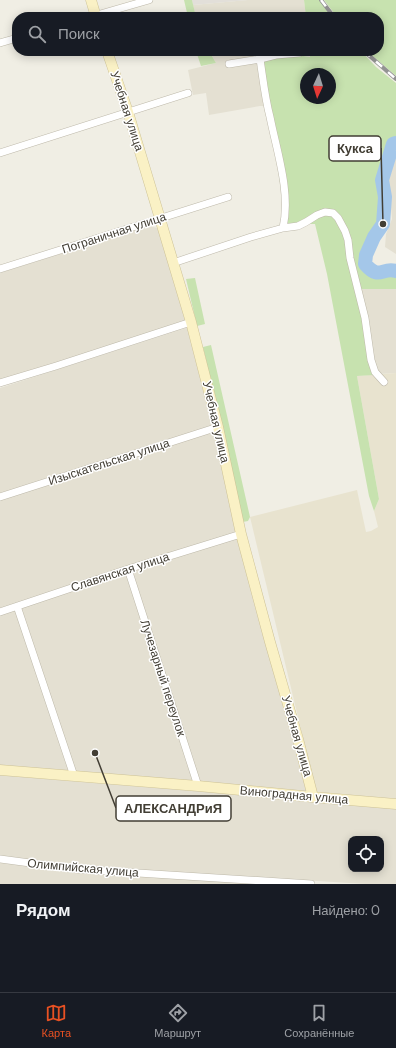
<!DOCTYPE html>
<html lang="ru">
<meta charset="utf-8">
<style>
:root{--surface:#171b24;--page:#242831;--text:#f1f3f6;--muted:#9ea1a6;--line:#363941;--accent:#e85123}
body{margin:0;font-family:"DM Sans",sans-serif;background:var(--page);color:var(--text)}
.controls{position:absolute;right:12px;bottom:12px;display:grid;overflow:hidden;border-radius:8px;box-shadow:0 2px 10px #0003}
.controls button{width:36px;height:36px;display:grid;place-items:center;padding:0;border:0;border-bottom:1px solid var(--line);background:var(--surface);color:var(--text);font:20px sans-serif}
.compass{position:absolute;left:300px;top:68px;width:36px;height:36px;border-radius:50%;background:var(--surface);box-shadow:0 2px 10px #0003;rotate:184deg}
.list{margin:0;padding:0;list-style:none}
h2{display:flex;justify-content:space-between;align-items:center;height:52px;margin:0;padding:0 16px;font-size:17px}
h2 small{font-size:13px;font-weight:400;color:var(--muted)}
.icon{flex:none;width:22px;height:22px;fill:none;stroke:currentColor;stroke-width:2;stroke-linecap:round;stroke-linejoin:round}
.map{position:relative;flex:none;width:396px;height:884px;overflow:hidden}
.search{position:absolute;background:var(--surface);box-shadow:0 2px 10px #0003;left:12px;right:12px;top:12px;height:44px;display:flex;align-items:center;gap:10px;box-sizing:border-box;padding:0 14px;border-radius:16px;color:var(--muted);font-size:15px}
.sheet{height:108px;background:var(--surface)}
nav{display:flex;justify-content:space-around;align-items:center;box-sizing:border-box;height:56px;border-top:1px solid var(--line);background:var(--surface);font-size:11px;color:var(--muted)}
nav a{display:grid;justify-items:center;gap:2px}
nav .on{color:var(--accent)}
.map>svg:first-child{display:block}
.residential{fill:#e4e0d2;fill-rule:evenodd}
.industrial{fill:#e2dfd9}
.education{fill:#e8e3cf}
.green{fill:#c7e2af;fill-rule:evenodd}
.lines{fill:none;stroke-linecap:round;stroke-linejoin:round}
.river{stroke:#a4c7e9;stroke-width:14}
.street-casing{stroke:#beb9aa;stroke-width:8}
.secondary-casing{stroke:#cdc296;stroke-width:11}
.street{stroke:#fff;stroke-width:7}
.secondary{stroke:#faf1c5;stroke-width:10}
.rail-casing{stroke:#939393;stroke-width:4}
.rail{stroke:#fff;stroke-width:2.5;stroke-dasharray:8;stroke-linecap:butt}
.labels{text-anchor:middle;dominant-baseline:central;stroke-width:3;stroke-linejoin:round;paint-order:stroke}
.street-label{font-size:12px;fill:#423e34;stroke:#fff}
.leader{fill:none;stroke:#423e34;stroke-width:1.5}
.callout-dot{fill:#423e34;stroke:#fff;stroke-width:1.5}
.callout{fill:#fff;stroke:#423e34;stroke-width:1.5}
.callout-label{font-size:13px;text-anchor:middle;font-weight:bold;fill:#423e34}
</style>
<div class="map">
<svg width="396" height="884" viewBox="0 0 396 884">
<rect width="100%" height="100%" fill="#f0eee4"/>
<!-- residential -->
<path class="residential" d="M248,0H304L306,17H196L193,5Z
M209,51H310L311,57L297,55L270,106H260L209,115L206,93L193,95L188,70L216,63Z
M395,149H396V254L385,247L386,234L392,219L388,173Z
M148,226L158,228L187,321L0,381V273Z
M360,289H396V373L379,374L373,361Z
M189,327L214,427L0,495V388Z
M216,430L239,532L0,609V500Z
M239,537L310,793L199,782L131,571Z
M127,572L194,782L75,773L20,608Z
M16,609L70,772L0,767V614Z
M0,775L80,782L294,799L396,809V884H365L75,866L0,857ZM351,839H381V869H351Z
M0,862L265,884H0Z"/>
<!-- industrial -->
<path class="industrial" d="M192,0H248L193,5Z"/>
<!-- education -->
<path class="education" d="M396,373V799L316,792L250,517L357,490L366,532L371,531L378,527L374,511L379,499L357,376Z"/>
<!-- green -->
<path class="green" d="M184,0H192L196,17H188Z
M304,0H319L332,17H306Z
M324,0H396V76L367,51H379V17H337Z
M196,51H209L216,63L201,66Z
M310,51H361L376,67L396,83V139L391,142L379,179L380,191L383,198L380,223L371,238L364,254L363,265L369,274L380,275L392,273L396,274V289H360L352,258L333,210L297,224L286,225L263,61L297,55L310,57ZM306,74H330V98H306Z
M333,215L343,232L363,319L374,375L357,376L379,499L374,511L369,496L327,274L315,224H309C318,216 320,216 333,215Z
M195,278L205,324L197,326L186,279Z
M211,345L250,517L248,521L243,522L203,347Z"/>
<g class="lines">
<!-- river -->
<path class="river" d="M396,143L393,144L382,180L385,197L383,224L374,237L366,255L365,264C380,281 381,267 396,271"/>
<defs>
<path id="street" d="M90,17L149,0
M0,43L17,38
M260,59C263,79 265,98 270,117C277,152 291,193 283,228
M229,64L260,59L276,55L299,53
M0,153L188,93
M173,263L251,237L283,228L298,226L306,222L317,215L325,212L333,213L338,218L345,231L348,240L350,258L365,318L371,360L375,372L384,382
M0,269L228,197
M0,383L56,366L191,322
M0,497L218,427
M128,569L198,786
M17,606L74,776
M0,612L128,569L241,534
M0,859L75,869L311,884"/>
<path id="secondary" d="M91,0L96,17
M107,51L128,112L191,322L218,427L241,534L270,642L298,739L313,797
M0,770L198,786L313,797L396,804"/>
</defs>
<!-- street casing -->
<use href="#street" class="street-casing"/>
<!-- secondary casing -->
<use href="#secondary" class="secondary-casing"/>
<!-- street -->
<use href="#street" class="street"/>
<!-- secondary -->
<use href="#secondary" class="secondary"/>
<defs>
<path id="rail" d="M321,0L334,17
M364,51L396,79"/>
</defs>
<!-- rail casing -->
<use href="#rail" class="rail-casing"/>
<!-- rail -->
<use href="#rail" class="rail"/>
</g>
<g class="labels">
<!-- street labels -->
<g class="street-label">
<text transform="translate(127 111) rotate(72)">Учебная улица</text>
<text transform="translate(114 233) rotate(-18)">Пограничная улица</text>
<text transform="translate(216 422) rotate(77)">Учебная улица</text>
<text transform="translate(109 462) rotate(-18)">Изыскательская улица</text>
<text transform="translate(120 572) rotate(-18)">Славянская улица</text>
<text transform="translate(163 678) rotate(72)">Лучезарный переулок</text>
<text transform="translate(297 736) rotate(74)">Учебная улица</text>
<text transform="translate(294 795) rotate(5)">Виноградная улица</text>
<text transform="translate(83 868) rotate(5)">Олимпийская улица</text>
</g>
</g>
<!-- callouts -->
<path class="leader" d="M383 224L381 148M95 753L116 808"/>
<g class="callout-dot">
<circle cx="383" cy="224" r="4"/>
<circle cx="95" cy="753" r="4"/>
</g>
<g class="callout">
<rect x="329" y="136" width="52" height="25" rx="4"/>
<rect x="116" y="796" width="115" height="25" rx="4"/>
</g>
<g class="callout-label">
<text x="355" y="153">Кукса</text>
<text x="173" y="813">АЛЕКСАНДРиЯ</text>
</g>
</svg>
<div class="controls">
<button><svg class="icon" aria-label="locate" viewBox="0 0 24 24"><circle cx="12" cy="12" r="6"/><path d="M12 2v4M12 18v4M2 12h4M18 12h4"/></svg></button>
</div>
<svg class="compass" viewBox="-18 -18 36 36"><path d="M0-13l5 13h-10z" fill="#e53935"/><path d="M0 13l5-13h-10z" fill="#9ea1a6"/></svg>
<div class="search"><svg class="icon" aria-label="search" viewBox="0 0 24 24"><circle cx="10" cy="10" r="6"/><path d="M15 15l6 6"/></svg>Поиск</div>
</div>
<section class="sheet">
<h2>Рядом<small>Найдено: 0</small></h2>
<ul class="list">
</ul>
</section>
<nav>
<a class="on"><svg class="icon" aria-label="map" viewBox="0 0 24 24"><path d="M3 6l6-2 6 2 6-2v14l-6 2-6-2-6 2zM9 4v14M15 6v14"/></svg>Карта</a>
<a><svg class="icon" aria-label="directions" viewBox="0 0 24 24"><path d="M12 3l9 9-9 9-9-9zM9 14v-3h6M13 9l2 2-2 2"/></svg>Маршрут</a>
<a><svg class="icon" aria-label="saved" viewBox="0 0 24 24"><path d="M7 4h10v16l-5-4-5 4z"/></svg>Сохранённые</a>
</nav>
